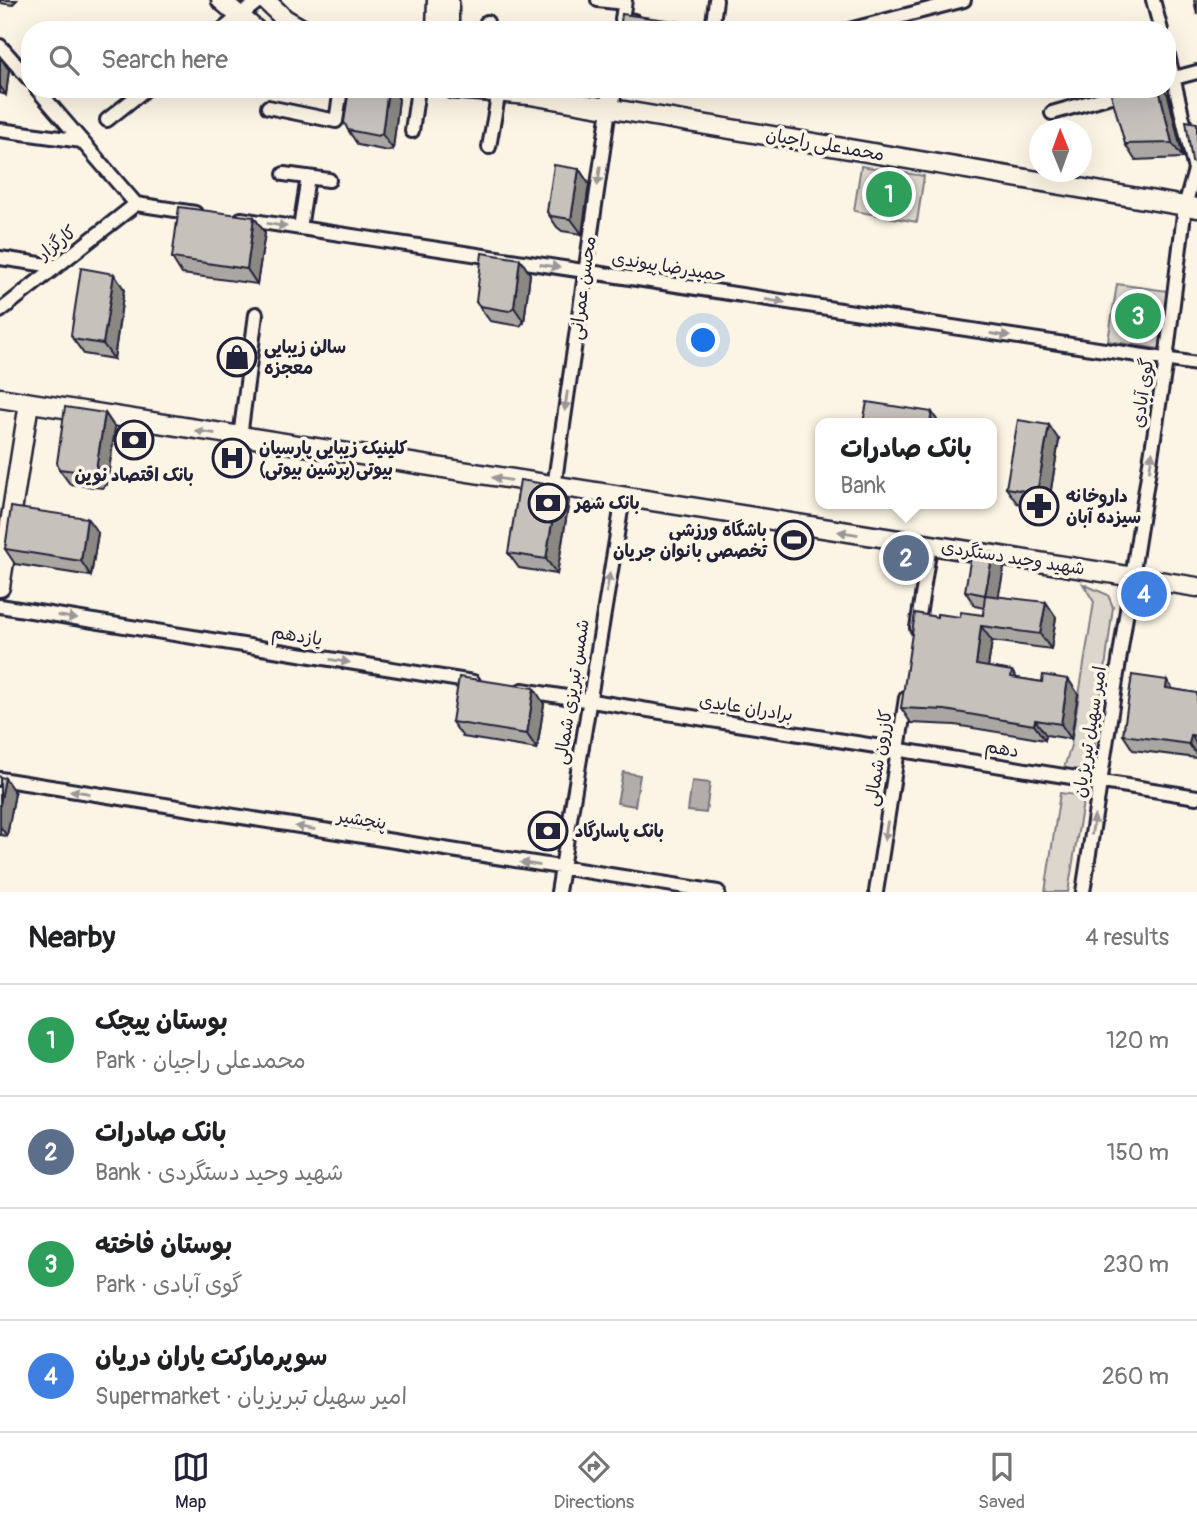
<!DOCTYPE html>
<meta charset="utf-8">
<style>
:root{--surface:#fff;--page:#f2f2f2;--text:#202124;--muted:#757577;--line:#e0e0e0;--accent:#22223b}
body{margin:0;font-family:Pangolin,"Playpen Sans Arabic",sans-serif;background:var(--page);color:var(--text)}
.compass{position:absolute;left:1029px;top:119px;width:63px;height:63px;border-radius:50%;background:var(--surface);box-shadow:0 7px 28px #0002;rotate:359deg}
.you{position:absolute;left:704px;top:341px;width:24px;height:24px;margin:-18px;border:5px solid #fff;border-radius:50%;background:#1a73e8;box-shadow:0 0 0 10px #1a73e833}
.badge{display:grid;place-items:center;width:46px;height:46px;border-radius:50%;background:var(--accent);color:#fff;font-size:23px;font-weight:700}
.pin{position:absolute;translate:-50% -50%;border:4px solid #fff;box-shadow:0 2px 7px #0006}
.popup{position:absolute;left:815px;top:418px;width:182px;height:91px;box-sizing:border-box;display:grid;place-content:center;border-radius:14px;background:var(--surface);filter:drop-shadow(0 2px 5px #0005);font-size:23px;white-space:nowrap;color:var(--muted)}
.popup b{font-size:26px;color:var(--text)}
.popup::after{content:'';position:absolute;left:50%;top:100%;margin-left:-14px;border:14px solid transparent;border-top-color:var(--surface)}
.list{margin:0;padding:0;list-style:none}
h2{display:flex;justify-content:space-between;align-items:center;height:91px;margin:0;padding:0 28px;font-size:30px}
h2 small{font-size:23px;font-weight:400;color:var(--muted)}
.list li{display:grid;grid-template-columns:46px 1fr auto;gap:21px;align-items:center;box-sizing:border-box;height:112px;padding:0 28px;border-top:2px solid var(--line)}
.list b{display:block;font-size:26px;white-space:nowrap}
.list p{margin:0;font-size:23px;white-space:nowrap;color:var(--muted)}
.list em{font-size:23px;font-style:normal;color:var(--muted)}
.icon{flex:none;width:38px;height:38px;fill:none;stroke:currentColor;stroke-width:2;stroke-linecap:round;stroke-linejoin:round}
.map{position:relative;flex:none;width:1197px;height:892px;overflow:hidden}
.search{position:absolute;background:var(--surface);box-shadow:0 7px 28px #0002;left:21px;right:21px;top:21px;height:77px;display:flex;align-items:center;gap:18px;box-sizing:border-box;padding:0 24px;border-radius:28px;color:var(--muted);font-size:26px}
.sheet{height:539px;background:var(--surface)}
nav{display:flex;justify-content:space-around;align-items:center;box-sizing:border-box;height:98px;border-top:2px solid var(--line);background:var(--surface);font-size:19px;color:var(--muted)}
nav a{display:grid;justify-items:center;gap:4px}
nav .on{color:var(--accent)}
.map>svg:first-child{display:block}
.green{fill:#dcd6cc;stroke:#7f7c84;stroke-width:2}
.water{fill:#b2adab;stroke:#78757e;stroke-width:2}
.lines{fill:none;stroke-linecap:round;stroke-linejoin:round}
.street-casing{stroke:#22223b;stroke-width:18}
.secondary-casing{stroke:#22223b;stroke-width:23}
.street{stroke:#fcf5e5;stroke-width:12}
.secondary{stroke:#fcf5e5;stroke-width:18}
.wall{fill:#aaa6a1;stroke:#22223b;stroke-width:2}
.shaded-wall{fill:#8b8783;stroke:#22223b;stroke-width:2}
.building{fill:#c6c1bb;stroke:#22223b;stroke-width:2}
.oneway{fill:#9a9698}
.labels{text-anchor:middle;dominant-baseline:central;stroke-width:7;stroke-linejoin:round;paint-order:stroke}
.street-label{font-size:18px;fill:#22223b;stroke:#fcf5e5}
.poi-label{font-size:18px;font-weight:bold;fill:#22223b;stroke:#fcf5e5;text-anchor:start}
</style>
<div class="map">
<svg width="1197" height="892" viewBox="0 0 1197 892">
<rect width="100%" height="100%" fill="#fcf5e5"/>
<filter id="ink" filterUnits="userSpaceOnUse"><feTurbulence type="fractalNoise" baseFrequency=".0143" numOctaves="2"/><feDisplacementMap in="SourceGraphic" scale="14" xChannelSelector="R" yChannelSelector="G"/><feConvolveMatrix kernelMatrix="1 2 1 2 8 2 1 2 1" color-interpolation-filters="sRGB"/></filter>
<g filter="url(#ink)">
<!-- green -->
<path class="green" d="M861,166L924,176L917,222L854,211Z
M1117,284L1168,291L1160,349L1108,341Z
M1083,584L1108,595L1113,607L1093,760L1090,767L1074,771L1064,768L1071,745L1094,602Z
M1060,793L1084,796L1068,892H1045Z"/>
<!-- water -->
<path class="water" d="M623,772L640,775L635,806L617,803Z
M692,781L710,783L706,813L688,811Z"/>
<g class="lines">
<defs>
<path id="street" d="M598,0L624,3
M625,0L622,19L634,21
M1153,0L1161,30
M222,30L260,0
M486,30L487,22
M712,30L716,0
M849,30L964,0
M0,46L30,80
M1167,80L1197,72
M37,89L136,204
M268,107L336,121L341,89
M1052,113L1135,89
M107,120L146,89
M0,130L82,141
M412,131L418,89
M489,147L499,91
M284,174L329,180
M136,204L195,213
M241,219L1197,364
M300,228L308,177
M0,258L54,266
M0,311L136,204
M240,437L256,314
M554,487L609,109
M0,606L473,682
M917,628L930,546
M522,690L1197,797
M0,779L718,892
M558,892L623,498
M876,892L906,698
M1083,892L1166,360L1185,206L1195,170L1167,51"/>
<path id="secondary" d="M221,0L256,30
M265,0L285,19L304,30
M449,0V30
M436,30L437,0
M453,89L530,95L1197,208
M609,109L612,89
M0,398L1197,587
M0,587L29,403"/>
</defs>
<!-- street casing -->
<use href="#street" class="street-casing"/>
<!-- secondary casing -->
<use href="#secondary" class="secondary-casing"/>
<!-- street -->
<use href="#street" class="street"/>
<!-- secondary -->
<use href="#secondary" class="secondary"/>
</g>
<!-- wall -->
<path class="wall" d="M0,0H17L12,5L0,3Z
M0,57L9,70L6,95L0,93Z
M349,89H392L399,99L393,149L388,151L358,145L348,130Z
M1168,95L1183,158L1135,160L1125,144Z
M579,169L589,184L582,234L562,231L557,227L547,212Z
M254,217L265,233L257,284L182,274L172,258Z
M520,259L530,274L524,322L520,326L490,321L476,302Z
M124,289L114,359L84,354L73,339Z
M105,413L115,428L107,484L102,488L70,484L59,469Z
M1059,440L1048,508L1017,503L1006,488Z
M558,486L569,501L557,574L519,568L508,553Z
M98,533L91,576L15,564L5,549Z
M993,553L1004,568L998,597L1056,617L1051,649L992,641L988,667L1012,671L1017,678L1042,682L1068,679L1078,694L1071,739L1046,735L1045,740L955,725L911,723L901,708L937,617H960L983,615L984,608L975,606L965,591Z
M1173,689L1197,693V758L1133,750L1123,735Z
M544,704L537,749L463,737L452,722Z
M0,777L15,793L7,836L0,835Z"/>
<!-- shaded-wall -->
<path class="shaded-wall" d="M0,57L9,70L6,95L0,86Z
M388,89H392L399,99L393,149L382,134Z
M1159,89H1164L1168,95L1183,158L1172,143Z
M579,169L589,184L582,234L571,219Z
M254,217L265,233L257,284L247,269Z
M520,259L530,274L524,322L514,307Z
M114,274L124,289L114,359L103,344Z
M932,412L937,420V423H930Z
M105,413L115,428L107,484L96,469Z
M1049,425L1059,440L1048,508L1037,493Z
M558,486L569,501L557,574L546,559Z
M87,518L98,533L91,576L81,561Z
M993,553L1004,568L996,610L985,595Z
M1046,602L1056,617L1051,649L1040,634Z
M981,626L992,641L986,680L976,665Z
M1068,679L1078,694L1071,739L1061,724Z
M1167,680L1177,695L1166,688Z
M534,688L544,704L537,749L527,734Z
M1035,720L1046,735L1045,740L1034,725Z
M1191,735L1197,745V755L1189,744Z
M5,778L15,793L7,836L0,826V804Z"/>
<!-- building -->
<path class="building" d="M1194,0H1197V15Z
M622,14L704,25L703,30H620Z
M349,89H388L382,134L378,136L348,130L344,122Z
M1125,89H1159L1172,143L1125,144L1111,94Z
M1186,121L1197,123V165L1192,162Z
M554,165L579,169L571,219L551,216L547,212Z
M179,207L254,217L247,269L172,258Z
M482,253L520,259L514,307L509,311L480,306L476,302Z
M81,268L114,274L103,344L73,339L71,335Z
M867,402L932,412L930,423H863Z
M65,407L105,413L96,469L91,473L59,469L57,463Z
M1018,420L1049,425L1037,493L1006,488Z
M520,480L558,486L546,559L508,553Z
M11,507L87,518L81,561L5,549Z
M972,550L993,553L985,595L965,591Z
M985,595L1046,602L1040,634L981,626L976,665L1012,671L1011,677L1042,682L1043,675L1068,679L1061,724L1035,720L1034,725L945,710L901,708L915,613L937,617V614L960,617L961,612L983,615Z
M1132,675L1167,680L1166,688L1197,693V731L1196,736L1191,735L1189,744L1123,735Z
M459,677L534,688L527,734L452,722Z
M0,777L5,778L0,804Z"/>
<!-- one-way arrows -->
<defs><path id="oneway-solid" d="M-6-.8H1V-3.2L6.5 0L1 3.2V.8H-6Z" transform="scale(1.75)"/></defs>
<g class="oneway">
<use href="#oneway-solid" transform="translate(599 176) rotate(98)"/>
<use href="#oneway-solid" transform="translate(277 225) rotate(9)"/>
<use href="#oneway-solid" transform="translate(550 266) rotate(9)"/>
<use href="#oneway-solid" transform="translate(775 301) rotate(9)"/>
<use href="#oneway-solid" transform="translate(1000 335) rotate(9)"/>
<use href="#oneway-solid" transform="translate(566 401) rotate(98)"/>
<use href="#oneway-solid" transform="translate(205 432) rotate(-171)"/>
<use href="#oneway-solid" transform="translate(1151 461) rotate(-81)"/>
<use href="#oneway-solid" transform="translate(502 479) rotate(-171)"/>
<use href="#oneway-solid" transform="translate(848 533) rotate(-171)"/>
<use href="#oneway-solid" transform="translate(608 583) rotate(-80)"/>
<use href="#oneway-solid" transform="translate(67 617) rotate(9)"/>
<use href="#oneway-solid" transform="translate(340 661) rotate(9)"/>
<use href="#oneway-solid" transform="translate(80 792) rotate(-171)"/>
<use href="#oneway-solid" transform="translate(1093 825) rotate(-81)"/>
<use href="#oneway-solid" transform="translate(305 828) rotate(-171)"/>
<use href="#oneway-solid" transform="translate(886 831) rotate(99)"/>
<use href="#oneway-solid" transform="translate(530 864) rotate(-171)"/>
</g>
</g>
<!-- icons -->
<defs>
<symbol id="shop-ring" viewBox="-11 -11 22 22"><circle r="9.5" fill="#fcf5e5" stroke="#22223b" stroke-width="1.5"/><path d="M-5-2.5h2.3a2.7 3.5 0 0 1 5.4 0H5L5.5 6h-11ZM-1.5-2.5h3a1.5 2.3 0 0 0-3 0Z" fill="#22223b"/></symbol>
<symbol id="bank-ring" viewBox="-11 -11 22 22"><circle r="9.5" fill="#fcf5e5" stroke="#22223b" stroke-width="1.5"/><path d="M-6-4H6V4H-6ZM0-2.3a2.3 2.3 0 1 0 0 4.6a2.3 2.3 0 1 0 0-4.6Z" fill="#22223b"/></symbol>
<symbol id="hospital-ring" viewBox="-11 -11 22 22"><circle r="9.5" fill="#fcf5e5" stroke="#22223b" stroke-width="1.5"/><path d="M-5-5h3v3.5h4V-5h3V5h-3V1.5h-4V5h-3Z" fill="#22223b"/></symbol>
<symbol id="pharmacy-ring" viewBox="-11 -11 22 22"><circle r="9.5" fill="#fcf5e5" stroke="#22223b" stroke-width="1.5"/><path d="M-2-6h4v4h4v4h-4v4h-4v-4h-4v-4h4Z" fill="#22223b"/></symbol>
<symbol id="stadium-ring" viewBox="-11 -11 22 22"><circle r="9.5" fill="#fcf5e5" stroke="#22223b" stroke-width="1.5"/><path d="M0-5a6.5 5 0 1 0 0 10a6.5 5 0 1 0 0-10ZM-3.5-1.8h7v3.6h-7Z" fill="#22223b"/></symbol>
</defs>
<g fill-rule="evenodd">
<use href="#shop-ring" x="215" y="335" width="44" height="44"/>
<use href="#bank-ring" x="112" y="418" width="44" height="44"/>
<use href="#hospital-ring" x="210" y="436" width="44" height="44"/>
<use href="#bank-ring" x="526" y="481" width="44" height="44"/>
<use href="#pharmacy-ring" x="1017" y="484" width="44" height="44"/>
<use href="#stadium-ring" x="772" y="518" width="44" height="44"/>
<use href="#bank-ring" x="526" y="809" width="44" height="44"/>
</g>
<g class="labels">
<!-- street labels -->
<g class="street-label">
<text transform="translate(825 145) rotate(10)">محمدعلی راجیان</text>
<text transform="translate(57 243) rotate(-38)">کارگزار</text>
<text transform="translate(669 267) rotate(9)">حمیدرضا پیوندی</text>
<text transform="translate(583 288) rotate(-82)">محسن عمرانی</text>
<text transform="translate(1143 393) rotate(-82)">گوی آبادی</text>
<text transform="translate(1013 558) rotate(9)">شهید وحید دستگردی</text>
<text transform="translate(297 636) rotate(9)">یازدهم</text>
<text transform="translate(572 692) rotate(-81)">شمس تبریزی شمالی</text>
<text transform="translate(746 708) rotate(9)">برادران عابدی</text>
<text transform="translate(1090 732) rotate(-81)">امیر سهیل تبریزیان</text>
<text transform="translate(1002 749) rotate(9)">دهم</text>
<text transform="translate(879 758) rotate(-81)">کازرون شمالی</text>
<text transform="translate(362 820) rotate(9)">پنجشیر</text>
</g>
<!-- poi labels -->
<g class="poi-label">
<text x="264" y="347">سالن زیبایی<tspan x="264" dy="21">معجزه</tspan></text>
<text x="259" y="448">کلینیک زیبایی پارسیان<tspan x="259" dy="21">بیوتی(پرشین بیوتی)</tspan></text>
<text x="134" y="475" text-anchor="middle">بانک اقتصاد نوین</text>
<text x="1066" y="496">داروخانه<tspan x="1066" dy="21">سیزده آبان</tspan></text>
<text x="575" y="503">بانک شهر</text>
<text x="767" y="530" text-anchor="end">باشگاه ورزشی<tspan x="767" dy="21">تخصصی بانوان جریان</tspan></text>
<text x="575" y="831">بانک پاسارگاد</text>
</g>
</g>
</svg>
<svg class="compass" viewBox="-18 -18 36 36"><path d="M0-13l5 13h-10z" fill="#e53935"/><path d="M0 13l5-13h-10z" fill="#757577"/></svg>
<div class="you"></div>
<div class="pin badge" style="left:889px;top:194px;background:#2e9e5b">1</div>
<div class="pin badge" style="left:906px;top:558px;background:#5c6f8a">2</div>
<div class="popup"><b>بانک صادرات</b>Bank</div>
<div class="pin badge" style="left:1138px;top:316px;background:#2e9e5b">3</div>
<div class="pin badge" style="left:1144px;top:594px;background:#3f7fe0">4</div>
<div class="search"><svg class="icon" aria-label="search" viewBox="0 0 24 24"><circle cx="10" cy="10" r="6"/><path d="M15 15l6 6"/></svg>Search here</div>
</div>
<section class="sheet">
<h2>Nearby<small>4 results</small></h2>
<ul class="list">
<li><span class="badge" style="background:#2e9e5b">1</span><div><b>بوستان پیچک</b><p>Park · محمدعلی راجیان</p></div><em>120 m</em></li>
<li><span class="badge" style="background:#5c6f8a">2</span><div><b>بانک صادرات</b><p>Bank · شهید وحید دستگردی</p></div><em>150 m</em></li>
<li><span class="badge" style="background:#2e9e5b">3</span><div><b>بوستان فاخته</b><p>Park · گوی آبادی</p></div><em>230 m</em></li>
<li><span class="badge" style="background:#3f7fe0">4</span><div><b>سوپرمارکت یاران دریان</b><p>Supermarket · امیر سهیل تبریزیان</p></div><em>260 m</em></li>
</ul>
</section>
<nav>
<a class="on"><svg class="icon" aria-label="map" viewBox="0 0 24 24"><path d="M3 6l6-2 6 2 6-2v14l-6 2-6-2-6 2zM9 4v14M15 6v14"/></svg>Map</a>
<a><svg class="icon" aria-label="directions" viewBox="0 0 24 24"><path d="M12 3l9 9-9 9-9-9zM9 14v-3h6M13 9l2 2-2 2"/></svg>Directions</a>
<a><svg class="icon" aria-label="saved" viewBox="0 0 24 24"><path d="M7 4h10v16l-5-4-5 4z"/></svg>Saved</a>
</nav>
